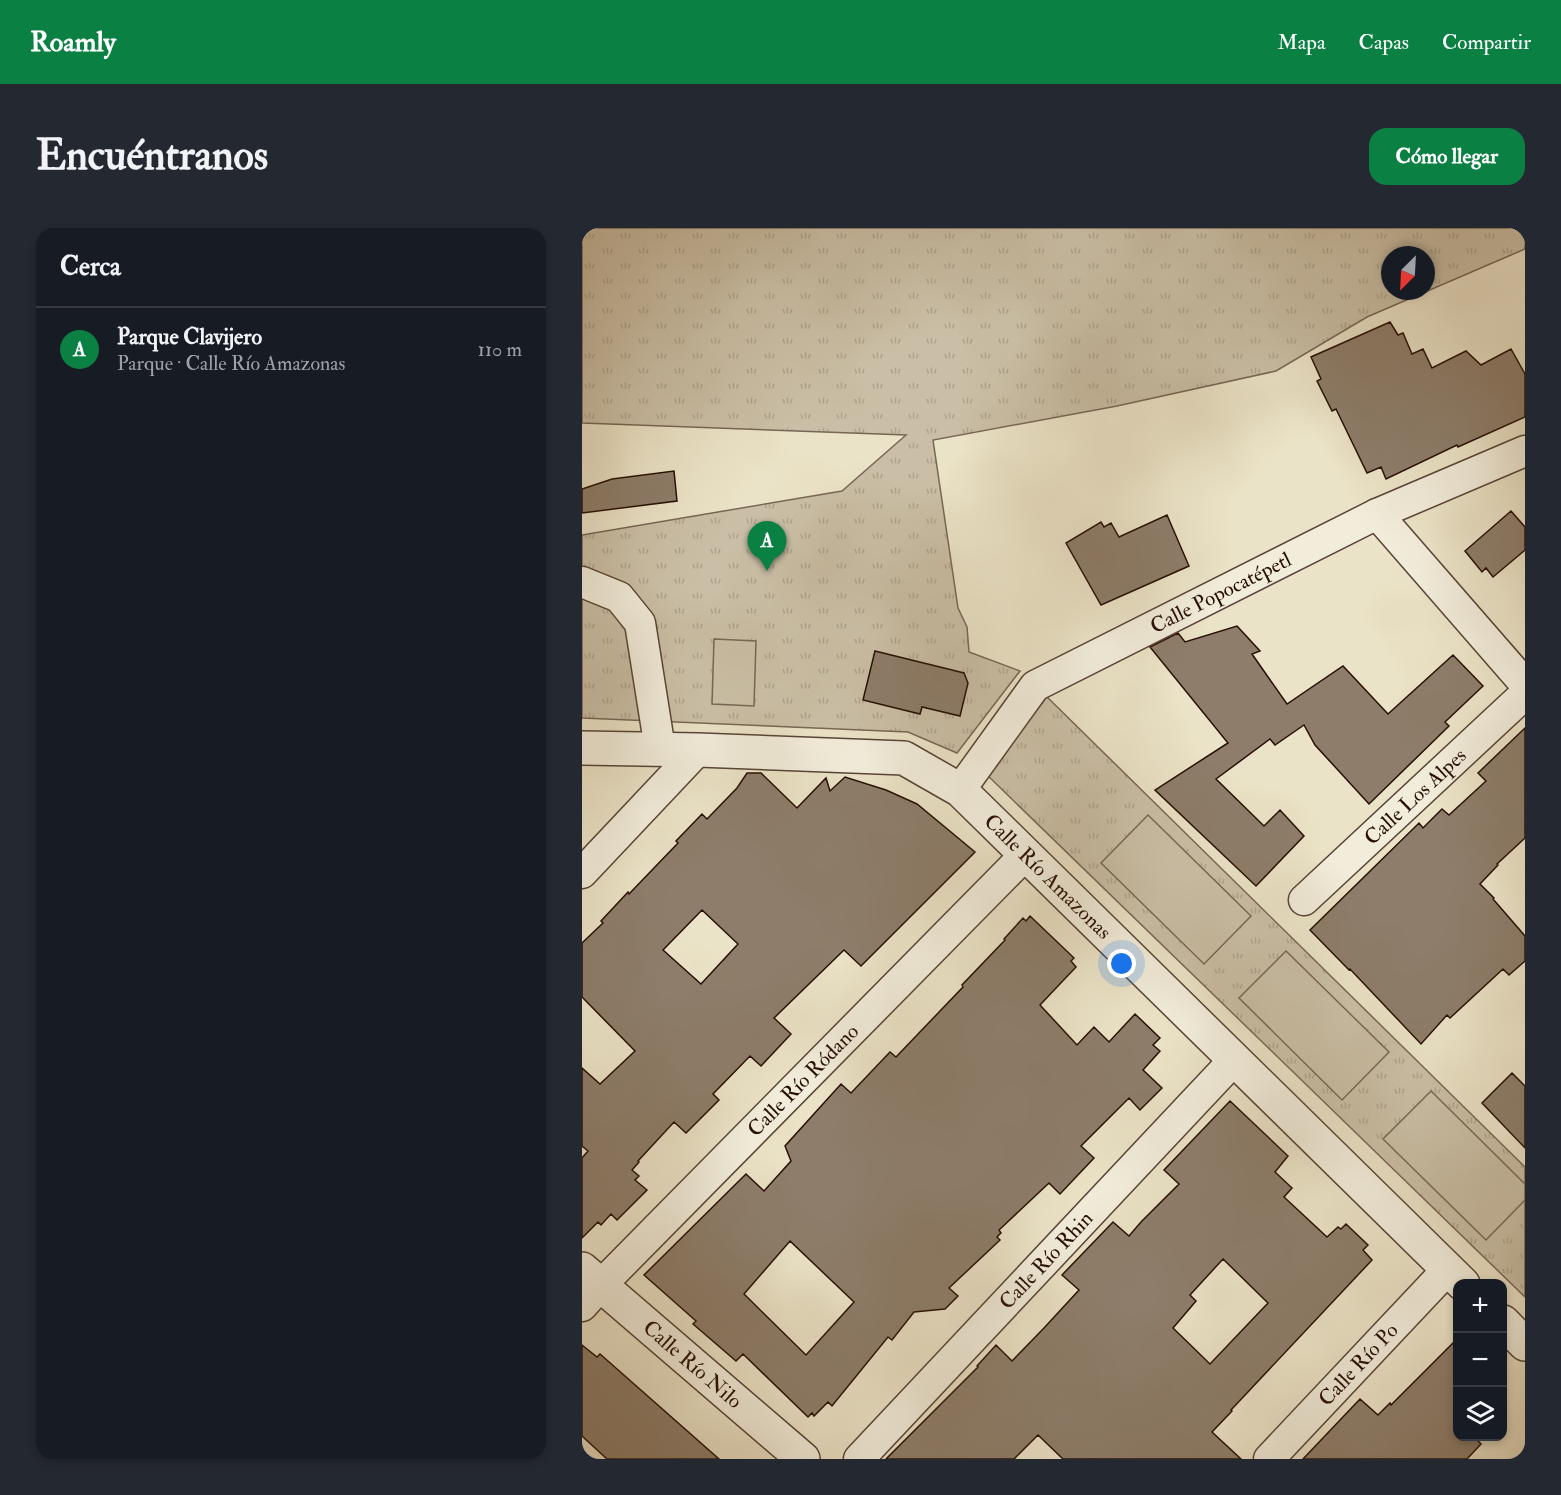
<!DOCTYPE html>
<html lang="es">
<meta charset="utf-8">
<style>
:root{--surface:#171b24;--page:#242831;--text:#f1f3f6;--muted:#9ea1a6;--line:#363941;--accent:#0b8043}
body{margin:0;font-family:"IM FELL Double Pica",serif;background:var(--page);color:var(--text)}
.controls{position:absolute;right:18px;bottom:18px;display:grid;overflow:hidden;border-radius:12px;box-shadow:0 3px 9px #0003}
.controls button{width:54px;height:54px;display:grid;place-items:center;padding:0;border:0;border-bottom:2px solid var(--line);background:var(--surface);color:var(--text);font:30px sans-serif}
.compass{position:absolute;left:799px;top:18px;width:54px;height:54px;border-radius:50%;background:var(--surface);box-shadow:0 3px 9px #0003;rotate:204deg}
.you{position:absolute;left:540px;top:736px;width:21px;height:21px;margin:-15px;border:4px solid #fff;border-radius:50%;background:#1a73e8;box-shadow:0 0 0 9px #1a73e833}
.badge{display:grid;place-items:center;width:39px;height:39px;border-radius:50%;background:var(--accent);color:#fff;font-size:20px;font-weight:700}
.pin{position:absolute;translate:-50% -50px;filter:drop-shadow(0 2px 3px #0008)}
.pin::after{content:'';position:absolute;top:32px;width:21px;height:18px;background:inherit;clip-path:polygon(0 0,100% 0,50% 100%)}
.list{margin:0;padding:0;list-style:none}
h2{display:flex;justify-content:space-between;align-items:center;height:78px;margin:0;padding:0 24px;font-size:26px}
h2 small{font-size:20px;font-weight:400;color:var(--muted)}
.list li{display:grid;grid-template-columns:39px 1fr auto;gap:18px;align-items:center;box-sizing:border-box;height:84px;padding:0 24px;border-top:2px solid var(--line)}
.list b{display:block;font-size:22px;white-space:nowrap}
.list p{margin:0;font-size:20px;white-space:nowrap;color:var(--muted)}
.list em{font-size:20px;font-style:normal;color:var(--muted)}
.icon{flex:none;width:33px;height:33px;fill:none;stroke:currentColor;stroke-width:2;stroke-linecap:round;stroke-linejoin:round}
.map{position:relative;flex:none;width:943px;height:1231px;overflow:hidden;border-radius:18px}
header{display:flex;align-items:center;gap:36px;box-sizing:border-box;height:84px;padding:0 30px;background:var(--accent);color:#fff}
header strong{font-size:28px}
nav{display:flex;gap:33px;margin-inline-start:auto;font-size:21px}
.intro{display:flex;align-items:center;justify-content:space-between;box-sizing:border-box;height:144px;padding:0 36px}
h1{margin:0;font-size:42px}
.button{padding:15px 27px;border-radius:18px;background:var(--accent);color:#fff;font-size:21px;font-weight:700}
main{display:flex;gap:36px;padding:0 36px}
aside{flex:1;background:var(--surface);border-radius:18px;box-shadow:0 3px 9px #0003}
.map>svg:first-child{display:block}
.grass{fill:url(#grass-tufts);stroke:#786756;stroke-width:1.5;fill-rule:evenodd}
.garden{fill:#cabfa6;stroke:#786756;stroke-width:1.5}
.building{fill:#8d7d6a;stroke:#270f05;stroke-width:1.5;fill-rule:evenodd}
.lines{fill:none;stroke-linecap:round;stroke-linejoin:round}
.minor-casing{stroke:#584436;stroke-width:33}
.tertiary-casing{stroke:#584436;stroke-width:36}
.minor{stroke:#f2eddb;stroke-width:30}
.tertiary{stroke:#f2eddb;stroke-width:33}
.labels{text-anchor:middle;dominant-baseline:central;stroke-width:6;stroke-linejoin:round;paint-order:stroke}
.street-label{font-size:21px;fill:#270f05;stroke:#f2eddb}
</style>
<header>
<strong>Roamly</strong>
<nav><a>Mapa</a><a>Capas</a><a>Compartir</a></nav>
</header>
<div class="intro"><h1>Encuéntranos</h1><a class="button">Cómo llegar</a></div>
<main>
<aside>
<h2>Cerca<small></small></h2>
<ul class="list">
<li><span class="badge">A</span><div><b>Parque Clavijero</b><p>Parque · Calle Río Amazonas</p></div><em>110 m</em></li>
</ul>
</aside>
<div class="map">
<svg width="943" height="1231" viewBox="0 0 943 1231">
<defs>
<pattern id="grass-tufts" width="24" height="20" patternUnits="userSpaceOnUse" patternTransform="scale(1.5)"><rect width="24" height="20" fill="#cabfa6"/><path d="M3 7l-1-3M5 7V3M7 7l1-3M15 17l-1-3M17 17v-4M19 17l1-3" fill="none" stroke="#aea38d"/></pattern>
</defs>
<rect width="100%" height="100%" fill="#ebe3c7"/>
<filter id="stains"><feTurbulence type="fractalNoise" baseFrequency=".00333" numOctaves="4"/><feColorMatrix values="0 0 0 0 .2 0 0 0 0 .09 0 0 0 0 .02 0 0 0 .5 -.17"/></filter>
<radialGradient id="worn" r=".72"><stop offset=".6" stop-color="#630" stop-opacity="0"/><stop offset="1" stop-color="#630" stop-opacity=".3"/></radialGradient>
<!-- grass -->
<path class="grass" d="M0,0H943V21L785,89L694,143L535,178L351,212L376,380L385,399L387,424L438,443L375,525L326,504L0,490V307L260,263L324,207L0,195ZM808,27H844V63H808Z
M461,465L943,939V1069L404,546Z"/>
<!-- garden -->
<path class="garden" d="M132,411L174,413L172,478L130,476Z
M566,587L669,688L622,736L519,635Z
M704,723L807,824L760,872L657,770Z
M849,863L943,956V972L904,1012L801,911Z"/>
<!-- building -->
<path class="building" d="M808,94L816,107L821,105L830,126L841,121L850,140L884,123L899,137L929,121L943,146V189L876,219L875,217L804,251L799,239L785,245L754,181L750,183L735,153L739,151L729,129Z
M92,243L95,273L0,285V261L30,251Z
M929,283L943,299V322L911,349L904,340L900,344L883,323Z
M585,287L607,338L519,377L484,315L519,294L522,299L529,295L537,309Z
M655,398L678,423L670,426L705,476L761,438L806,486L871,427L901,458L863,494L867,498L787,576L733,517L722,497L693,517L688,511L634,551L682,598L698,582L722,608L674,658L573,562L646,515L568,419L596,405L603,414Z
M293,423L382,445L386,455L378,488L340,479L338,486L281,472Z
M943,500V610L915,636L916,637L898,656L912,670L911,671L943,708V733L927,747L921,741L868,790L865,787L839,816L768,741L767,742L728,702L837,595L841,600L860,581L867,587L904,553L896,545Z
M165,545H179L215,580L244,550L248,563L263,549L304,562L335,576L393,624L279,738L262,722L192,790L209,806L179,838L168,828L131,866L137,872L104,905L92,894L56,933L57,934L50,942L57,948L53,952L65,962L35,992L29,986L19,997L16,994L0,1010V930L6,923L0,918V840L18,856L53,823L0,769V715L21,695L19,693L46,664L47,666L96,615L94,613L120,586L125,591L155,560ZM120,682L156,716L119,756L81,722Z
M448,688L492,730L489,733L494,739L458,777L495,817L512,799L527,814L553,786L578,810L571,817L578,823L561,842L580,860L558,882L547,870L499,918L512,930L478,966L467,955L417,1002L419,1005L415,1009L418,1012L367,1060L376,1068L363,1081L332,1084L310,1112L306,1109L250,1178L246,1174L232,1188L230,1185L226,1189L161,1126L154,1133L111,1096L114,1093L62,1047L164,946L182,963L209,933L203,918L259,856L269,865L308,824L314,829L381,759L380,757L423,712L422,711L441,690L444,693ZM208,1013L272,1074L224,1127L162,1066Z
M930,845L943,858V920L900,875Z
M648,873L706,928L693,944L710,960L702,969L745,1009L756,999L759,1001L764,996L786,1017L781,1022L790,1032L649,1182L650,1183L630,1204L659,1231H481L456,1207L432,1231H304L396,1139L395,1138L414,1117L430,1133L462,1100L497,1062L480,1047L531,994L547,1008L559,994L597,956L582,942ZM641,1031L686,1075L628,1136L591,1100L614,1073L608,1067Z
M876,1110V1209H892L899,1216L885,1231H721L778,1171L796,1187L808,1175L809,1177Z
M0,1117L15,1129L18,1126L137,1231H25L0,1208Z"/>
<g class="lines">
<defs>
<g id="minor">
<path d="M795,286L943,456"/>
<path d="M0,354L37,369L58,395L78,521"/>
<path id="s1" d="M378,562L453,458L795,286L943,223"/>
<path d="M0,645L116,522"/>
<path id="s2" d="M722,672L943,466"/>
<path id="s3" d="M0,1078L18,1058L444,626"/>
<path id="s4" d="M277,1231L652,832"/>
<path id="s5" d="M687,1231L866,1041"/>
</g>
<g id="tertiary">
<path id="s6" d="M0,520L116,522L322,530L378,562L881,1056"/>
<path id="s7" d="M0,1041L221,1231"/>
<path d="M921,1094L943,1116"/>
</g>
</defs>
<!-- minor casing -->
<use href="#minor" class="minor-casing"/>
<!-- tertiary casing -->
<use href="#tertiary" class="tertiary-casing"/>
<!-- minor -->
<use href="#minor" class="minor"/>
<!-- tertiary -->
<use href="#tertiary" class="tertiary"/>
</g>
<g class="labels">
<!-- street labels -->
<g class="street-label">
<text stroke="none"><textPath href="#s1" startOffset="336">Calle Popocatépetl</textPath></text>
<text stroke="none"><textPath href="#s2" startOffset="152">Calle Los Alpes</textPath></text>
<text stroke="none"><textPath href="#s6" startOffset="510">Calle Río Amazonas</textPath></text>
<text stroke="none"><textPath href="#s3" startOffset="316">Calle Río Ródano</textPath></text>
<text stroke="none"><textPath href="#s4" startOffset="273">Calle Río Rhin</textPath></text>
<text stroke="none"><textPath href="#s7" startOffset="146">Calle Río Nilo</textPath></text>
<text stroke="none"><textPath href="#s5" startOffset="130">Calle Río Po</textPath></text>
</g>
</g>
<rect width="100%" height="100%" filter="url(#stains)"/>
<rect width="100%" height="100%" fill="url(#worn)"/>
</svg>
<div class="controls">
<button>+</button>
<button>−</button>
<button><svg class="icon" aria-label="layers" viewBox="0 0 24 24"><path d="M12 4l9 5-9 5-9-5zM3 14l9 5 9-5"/></svg></button>
</div>
<svg class="compass" viewBox="-18 -18 36 36"><path d="M0-13l5 13h-10z" fill="#e53935"/><path d="M0 13l5-13h-10z" fill="#9ea1a6"/></svg>
<div class="you"></div>
<div class="pin badge" style="left:185px;top:343px">A</div>
</div>
</main>
